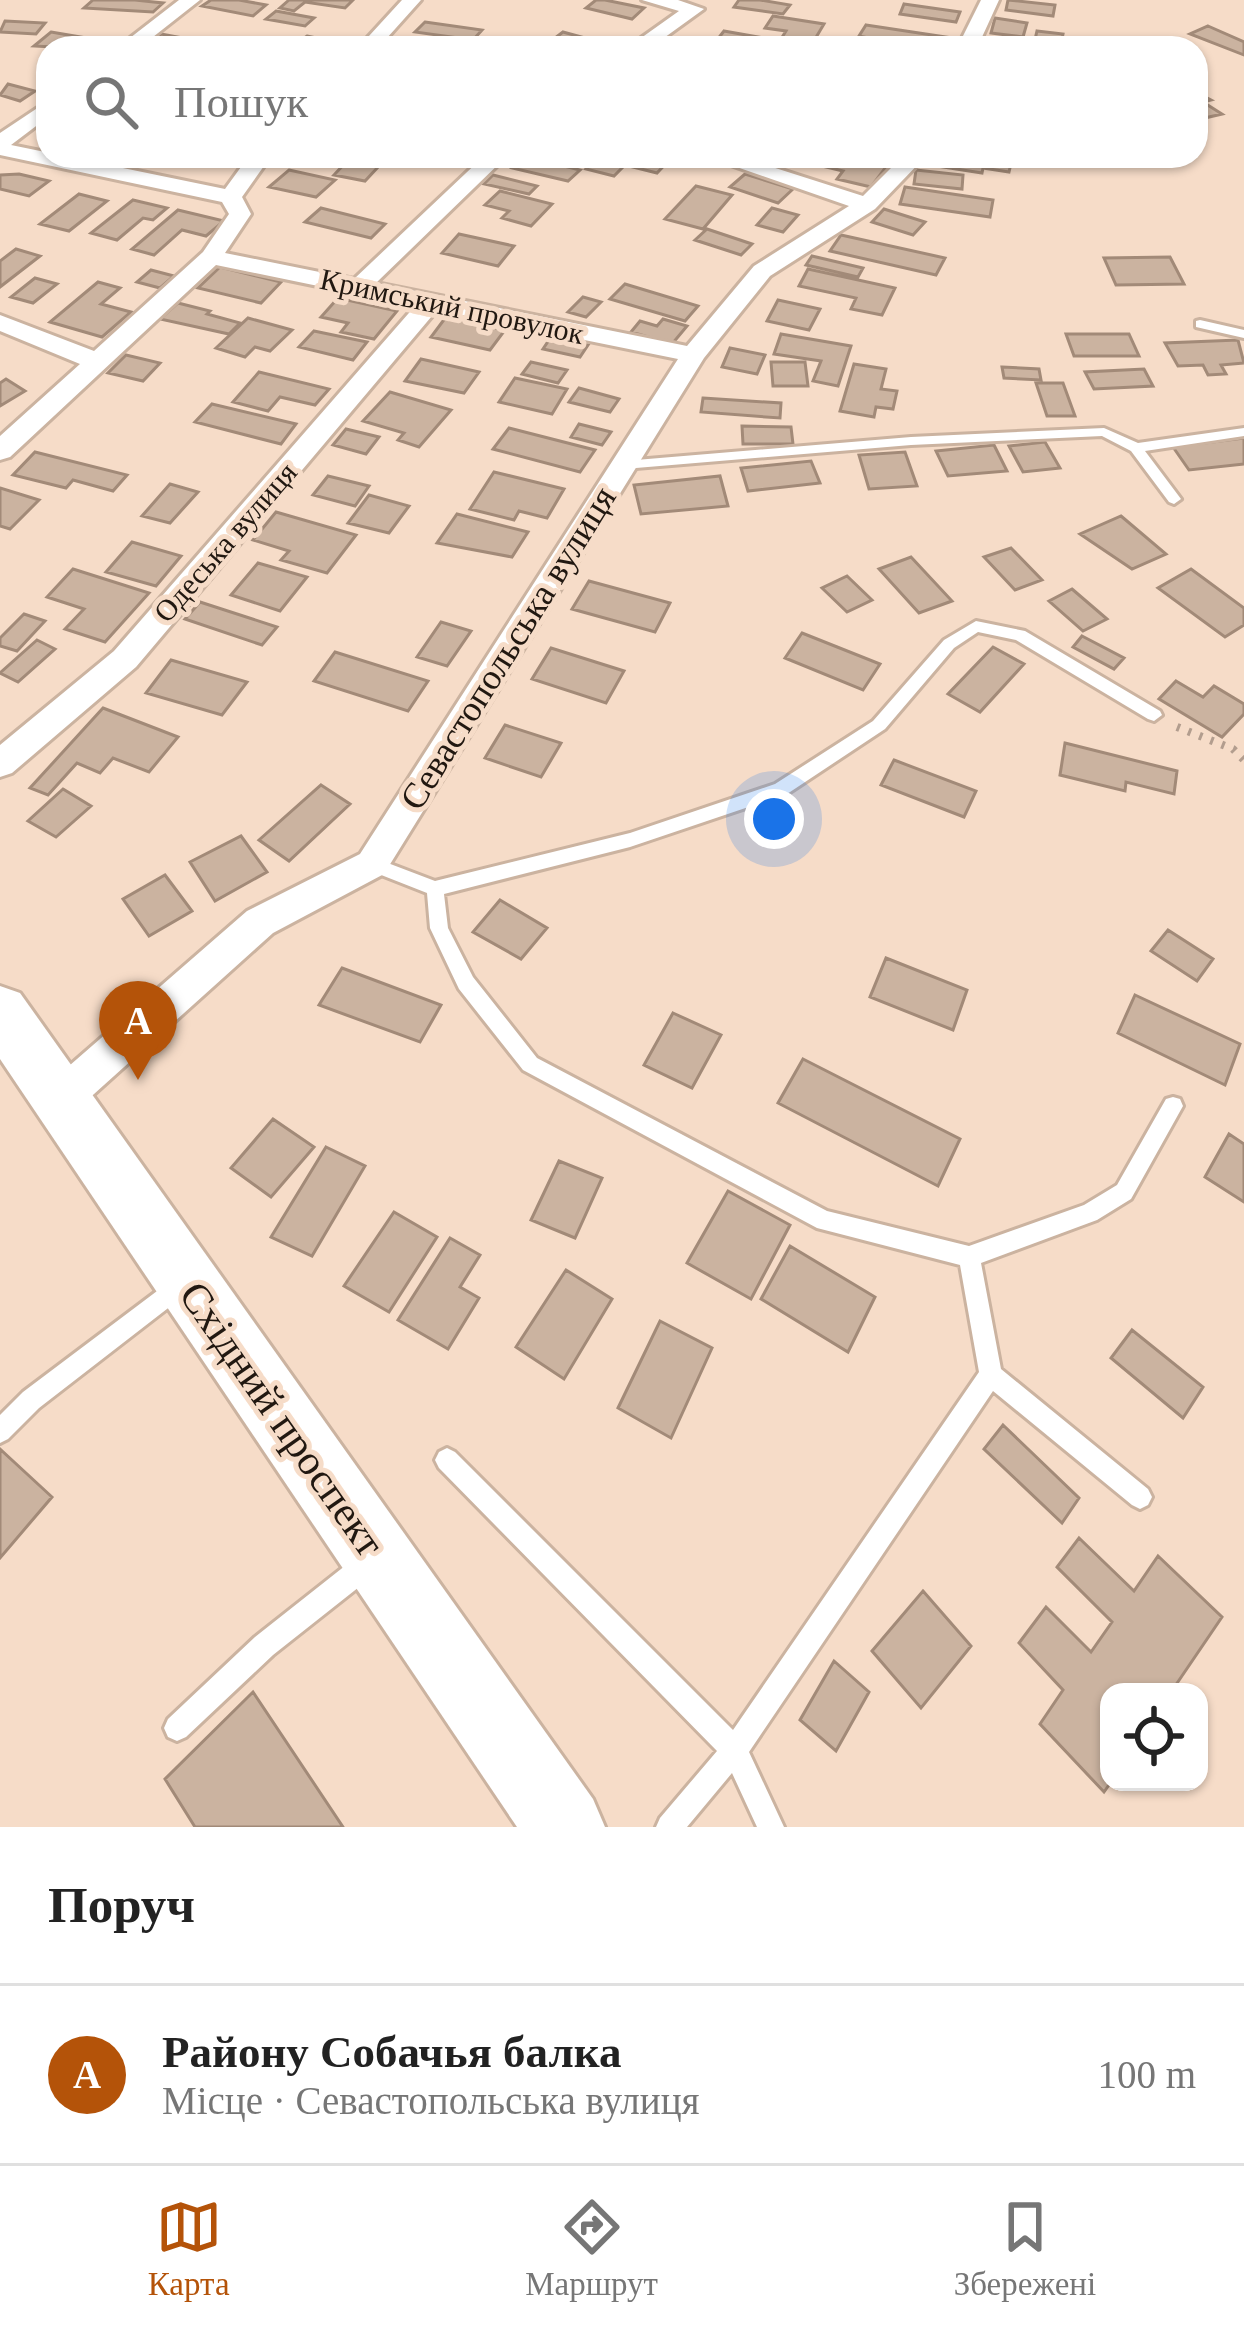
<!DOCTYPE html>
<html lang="uk">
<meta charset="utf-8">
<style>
:root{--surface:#fff;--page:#f2f2f2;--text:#222;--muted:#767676;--line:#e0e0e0;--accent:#b45309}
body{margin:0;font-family:Georgia,serif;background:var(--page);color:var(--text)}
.controls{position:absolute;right:36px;bottom:36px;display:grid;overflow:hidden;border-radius:24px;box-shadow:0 3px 9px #0004}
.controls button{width:108px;height:108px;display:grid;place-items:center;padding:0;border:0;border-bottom:3px solid var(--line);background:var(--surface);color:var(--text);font:60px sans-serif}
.you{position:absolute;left:774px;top:819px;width:42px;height:42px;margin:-30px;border:9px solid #fff;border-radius:50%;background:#1a73e8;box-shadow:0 0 0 18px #1a73e833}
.badge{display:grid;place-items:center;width:78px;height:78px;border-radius:50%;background:var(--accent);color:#fff;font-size:39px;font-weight:700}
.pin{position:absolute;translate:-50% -99px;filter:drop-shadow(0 3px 6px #0008)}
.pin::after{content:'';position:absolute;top:63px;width:42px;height:36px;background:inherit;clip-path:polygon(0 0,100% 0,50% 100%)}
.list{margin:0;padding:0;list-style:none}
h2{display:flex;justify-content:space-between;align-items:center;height:156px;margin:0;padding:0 48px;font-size:51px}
h2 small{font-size:39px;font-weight:400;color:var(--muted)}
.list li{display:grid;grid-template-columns:78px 1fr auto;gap:36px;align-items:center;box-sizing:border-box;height:180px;padding:0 48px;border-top:3px solid var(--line)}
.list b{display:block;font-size:45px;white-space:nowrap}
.list p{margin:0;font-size:39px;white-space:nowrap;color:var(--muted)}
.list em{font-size:39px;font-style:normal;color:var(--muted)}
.icon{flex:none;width:66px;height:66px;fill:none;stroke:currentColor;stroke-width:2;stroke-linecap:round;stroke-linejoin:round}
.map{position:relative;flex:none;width:1244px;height:1827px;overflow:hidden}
.search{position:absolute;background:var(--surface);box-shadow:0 3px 9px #0004;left:36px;right:36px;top:36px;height:132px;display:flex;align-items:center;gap:30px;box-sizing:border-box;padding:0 42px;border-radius:36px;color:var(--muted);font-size:45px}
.sheet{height:336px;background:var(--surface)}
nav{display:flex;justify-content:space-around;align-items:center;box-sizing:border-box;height:168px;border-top:3px solid var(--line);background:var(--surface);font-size:33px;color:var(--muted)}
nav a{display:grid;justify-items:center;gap:6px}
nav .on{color:var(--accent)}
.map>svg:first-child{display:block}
.building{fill:#cbb3a0;stroke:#a28a78;stroke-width:3}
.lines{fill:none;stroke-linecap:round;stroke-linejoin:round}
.lane-casing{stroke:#cbb3a0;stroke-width:6}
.street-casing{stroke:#cbb3a0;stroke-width:6}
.secondary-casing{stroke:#cbb3a0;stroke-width:6}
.path{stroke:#b29d8e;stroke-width:8;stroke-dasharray:3 9;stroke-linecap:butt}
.lane{fill:#fff;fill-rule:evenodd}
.street{fill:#fff;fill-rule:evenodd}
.secondary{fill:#fff;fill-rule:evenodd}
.labels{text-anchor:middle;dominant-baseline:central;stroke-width:10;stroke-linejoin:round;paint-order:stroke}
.far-street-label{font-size:30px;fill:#211811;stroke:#f6dcc8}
.street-label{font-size:36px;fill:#211811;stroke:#f6dcc8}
.near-street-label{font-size:42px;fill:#211811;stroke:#f6dcc8}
</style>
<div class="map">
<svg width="1244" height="1827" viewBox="0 0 1244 1827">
<rect width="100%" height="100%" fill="#f6dcc8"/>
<!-- building -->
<path class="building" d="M93,0H135L163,3L153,12L84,8Z
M211,0H239L266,5L253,16L202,6Z
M289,0H353L345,8L305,2L294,11L280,8Z
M596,0H605L644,8L632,19L586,8Z
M739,0H760L790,5L783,14L734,7Z
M1008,0L1055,5L1053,16L1006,10Z
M904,4L960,12L956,22L900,14Z
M276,11L314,18L305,26L266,19Z
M773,16L824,24L812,44L781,39L786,31L765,28Z
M995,18L1027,23L1023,37L991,33Z
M5,21L45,23L36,34L0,32Z
M425,22L482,30L473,40L415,32Z
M866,25L952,38L948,48H914L859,36Z
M1208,26L1244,42V55L1190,34Z
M724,31L808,46L761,48L717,40Z
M1037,31L1063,34L1060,48H1033Z
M51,32L86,38L73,48L34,46Z
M563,32L607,44L578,48L551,41Z
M161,34L205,42L197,48H142Z
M307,36L344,44L294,45Z
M8,84L35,91L20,101L0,95Z
M1196,92L1211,100L1203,102L1222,114L1196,120Z
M524,156L580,170L568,181L512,168Z
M599,156H663L671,158L657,173L625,165L614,176L586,169Z
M825,156L852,162L856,156L892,159L871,187L837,179L843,171L818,165Z
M940,156H988L1012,159L1009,172L983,168L982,173L937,166Z
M348,160L379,166L365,181L334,175Z
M289,170L335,180L316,197L269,187Z
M916,170L963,175L962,189L914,184Z
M19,174L49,181L29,196L0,189V175Z
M745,174L793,189L778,203L730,187Z
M493,175L537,186L529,194L484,184Z
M696,186L732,195L703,229L665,219Z
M905,187L993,200L990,217L900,204Z
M500,191L552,204L531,226L502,218L509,211L485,205Z
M79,194L107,201L69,231L40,224Z
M133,200L167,208L153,220L143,218L117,240L91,233Z
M321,208L385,224L371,238L305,222Z
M772,208L798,215L783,232L757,225Z
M884,209L925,222L913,235L872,222Z
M178,210L224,221L206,236L182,230L154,255L132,249Z
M707,229L752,244L741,255L695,240Z
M459,234L514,246L498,266L442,253Z
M841,235L945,258L936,275L830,251Z
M16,249L40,256L0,287V261Z
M812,256L863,268L858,277L806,265Z
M1170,257L1184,284L1116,285L1104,258Z
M220,267L281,282L261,303L198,288Z
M808,269L895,288L882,315L851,309L856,298L799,286Z
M151,270L174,276L160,288L137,282Z
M35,278L57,284L33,303L11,297Z
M98,282L120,288L101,304L131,312L102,337L50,322Z
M625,284L698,306L685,321L610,299Z
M583,297L601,302L586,317L568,312Z
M338,298L397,311L374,339L341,332L348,323L321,317Z
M778,300L820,309L809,330L767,321Z
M178,303L210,311L207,314L240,323L229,334L160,319Z
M446,317L505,330L490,350L431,337Z
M248,318L292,330L270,351L255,347L245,357L216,348Z
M663,319L687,326L672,344L631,332L640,321L657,326Z
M314,331L367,342L353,360L299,347Z
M781,334L851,346L838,386L813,381L821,361L774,354Z
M1066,334H1129L1139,356H1074Z
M551,337L588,345L580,357L543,349Z
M1238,340L1244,363L1221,365L1226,374L1208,375L1203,365L1178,366L1165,343Z
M730,348L765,355L757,374L722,367Z
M126,355L160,363L143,381L108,373Z
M421,359L479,372L464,393L405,381Z
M531,362L567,370L558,383L522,374Z
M771,362H805L808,386H773Z
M854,364L886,369L881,389L897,391L893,409L876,407L874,417L840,411Z
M1002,367L1039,369L1041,380L1004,378Z
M1144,369L1153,386L1094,389L1085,372Z
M259,372L329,389L315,405L280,397L268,411L233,402Z
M515,378L567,389L552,414L499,402Z
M6,379L25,391L0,406V383Z
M1036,383H1063L1075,416H1047Z
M579,388L619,399L610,412L569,402Z
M390,392L451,410L419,447L398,440L404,433L363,421Z
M703,398L781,403L780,418L701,412Z
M212,404L296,424L281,444L195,422Z
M579,424L611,432L602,445L571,437Z
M742,426L791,427L793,444H743Z
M509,428L595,450L580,472L493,449Z
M346,429L379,437L366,454L333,445Z
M1244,438V464L1189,470L1173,447Z
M1045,442L1060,468L1023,472L1009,446Z
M994,445L1007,471L948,476L936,451Z
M35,452L127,475L113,491L73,480L66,488L13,475Z
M905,452L917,486L869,489L859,455Z
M811,461L820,483L748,491L741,468Z
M494,472L564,489L547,518L519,511L514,520L470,509Z
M328,476L369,486L355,506L313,495Z
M720,476L728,506L641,514L634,485Z
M170,484L198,492L170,523L142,516Z
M0,488L39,500L10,529L0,526Z
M369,495L409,506L389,533L348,523Z
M276,512L356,535L327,573L281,560L289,551L253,540Z
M457,514L528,532L512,557L437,543Z
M1121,516L1166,554L1132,569L1080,534Z
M132,542L181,556L156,586L106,572Z
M1011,548L1042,580L1015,590L984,557Z
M911,557L952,601L919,613L879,569Z
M258,563L307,577L280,611L231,595Z
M73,569L149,593L105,642L65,629L84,609L47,597Z
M1191,569L1244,608V625L1225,637L1158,588Z
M847,576L872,600L847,612L822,588Z
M589,581L670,603L655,632L572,609Z
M1072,589L1107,619L1083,631L1049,601Z
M200,602L277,627L262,645L185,619Z
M24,614L45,621L17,651L0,646V638Z
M441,622L471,631L447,666L417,657Z
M802,633L880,664L863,690L785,658Z
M1082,636L1124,658L1114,669L1073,647Z
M37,640L55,649L18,682L0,673Z
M993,647L1024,664L980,712L948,694Z
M551,648L624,671L606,703L532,679Z
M335,652L428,681L408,711L314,681Z
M171,660L247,682L222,715L146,693Z
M1176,681L1203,697L1214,686L1244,704V714L1222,737L1159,699Z
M103,708L178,737L149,772L113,758L100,773L77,763L48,795L30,788Z
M505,725L561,743L541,777L485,758Z
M1065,743L1177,771L1174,794L1126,782L1125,791L1060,775Z
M894,760L976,791L964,817L881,785Z
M321,785L350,804L289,861L259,840Z
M63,789L91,806L56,837L28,821Z
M241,836L267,872L215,901L190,862Z
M165,875L192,911L149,936L123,899Z
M500,900L547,928L521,959L473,932Z
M1168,930L1213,959L1197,981L1151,951Z
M886,958L967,990L953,1030L870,997Z
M342,968L441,1005L420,1042L319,1005Z
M1135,995L1240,1044L1225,1085L1118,1033Z
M673,1013L721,1035L692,1088L644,1065Z
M803,1059L960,1139L938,1186L778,1103Z
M273,1119L314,1147L271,1197L231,1168Z
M1229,1134L1244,1144V1202L1205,1177Z
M326,1147L365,1166L312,1256L271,1237Z
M559,1161L602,1178L575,1238L531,1220Z
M728,1191L790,1225L751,1299L687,1263Z
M394,1212L437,1237L389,1312L344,1286Z
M450,1238L480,1255L460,1287L479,1298L448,1349L398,1320Z
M790,1246L875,1297L848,1352L761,1299Z
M566,1270L612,1299L564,1379L516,1347Z
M660,1321L712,1348L671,1438L618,1408Z
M1132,1330L1203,1387L1183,1418L1111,1358Z
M1003,1425L1079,1498L1062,1523L984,1449Z
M0,1449L52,1497L0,1558Z
M1079,1538L1134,1591L1158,1556L1222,1617L1171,1692H1109L1111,1782L1104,1792L1040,1724L1063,1690L1019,1643L1046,1607L1091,1652L1112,1622L1057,1567Z
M923,1591L971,1646L921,1708L872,1651Z
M834,1661L869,1692L836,1751L800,1720Z
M253,1692L343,1827H195L165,1779Z"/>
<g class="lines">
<defs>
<path id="lane" d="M1200,320L1244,330V338L1196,327V321Z
M1104,428L1138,443L1244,428V436L1145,451L1181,499L1174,504L1169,502L1131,451L1102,436L911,445L624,469L617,465L624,461L911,437Z
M976,621L1025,631L1160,711L1162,715L1154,721L1148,719L1016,640L978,632L954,648L885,729L787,794L630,847L444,894L448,928L473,977L537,1058L827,1211L969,1246L1084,1205L1117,1185L1166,1099L1173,1097L1180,1099L1183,1106L1131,1199L1097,1220L981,1263L1001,1369L1148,1489L1152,1497L1148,1505L1140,1509L1132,1505L993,1391L749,1752L784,1827H757L732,1773L687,1827H656L660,1818L717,1751L439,1468L435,1460L439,1452L447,1448L455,1452L733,1730L979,1372L960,1265L817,1228L523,1070L459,989L430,928L427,893L366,869L363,864L366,859L372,857L435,881L630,833L775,784L873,721L944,640Z
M177,1276L185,1279L188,1287L185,1295L39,1408L8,1439L0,1443V1415L23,1392Z
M369,1551L378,1554L381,1563L378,1572L273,1655L186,1737L177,1741L168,1737L164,1728L168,1719L255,1637L360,1554Z"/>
<path id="street" d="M179,0H200L139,48H117Z
M402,0H421L378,48H358Z
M642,0H678L704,9L650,48H627L679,11Z
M981,0H999L977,48H957Z
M48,101V117L11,145L225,189L249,156H271L242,197L251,214L225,253L354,279L484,156H507L376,283L687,346L754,266L849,206L705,156H738L863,196L903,156H926L875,209L770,276L704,358L384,874L273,933L74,1112L60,1117L46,1112L40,1099L46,1086L247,911L360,854L678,359L437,310L136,667L12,773L0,777V745L114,651L415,306L216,265L10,457L0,460V436L80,364L0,331V315L94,351L203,252L229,214L222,202L0,155V133Z"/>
<path id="secondary" d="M0,986L20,993L593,1799L605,1827H517L0,1059Z"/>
</defs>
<!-- lane casing -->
<use href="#lane" class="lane-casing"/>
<!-- street casing -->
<use href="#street" class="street-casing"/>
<!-- secondary casing -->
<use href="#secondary" class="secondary-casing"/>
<!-- path -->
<path class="path" d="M1177,727L1233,749L1244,760"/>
<!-- lane -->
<use href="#lane" class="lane"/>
<!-- street -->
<use href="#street" class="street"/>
<!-- secondary -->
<use href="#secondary" class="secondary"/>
</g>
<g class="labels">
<!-- far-street labels -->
<g class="far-street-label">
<text transform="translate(452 306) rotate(12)">Кримський провулок</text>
<text transform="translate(225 542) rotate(-49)">Одеська вулиця</text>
</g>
<!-- street labels -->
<g class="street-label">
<text transform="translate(508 648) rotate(-58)">Севастопольська вулиця</text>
</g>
<!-- near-street labels -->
<g class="near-street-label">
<text transform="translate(282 1419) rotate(55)">Східний проспект</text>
</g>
</g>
</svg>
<div class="controls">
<button><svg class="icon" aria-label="locate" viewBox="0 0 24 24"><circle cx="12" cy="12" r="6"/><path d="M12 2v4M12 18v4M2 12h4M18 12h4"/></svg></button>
</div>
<div class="you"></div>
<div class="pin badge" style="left:138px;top:1080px">A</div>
<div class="search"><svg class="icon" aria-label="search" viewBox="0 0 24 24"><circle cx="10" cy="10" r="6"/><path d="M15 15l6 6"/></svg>Пошук</div>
</div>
<section class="sheet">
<h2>Поруч<small></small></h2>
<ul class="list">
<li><span class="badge">A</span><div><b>Району Собачья балка</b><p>Місце · Севастопольська вулиця</p></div><em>100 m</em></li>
</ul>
</section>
<nav>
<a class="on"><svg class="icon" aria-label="map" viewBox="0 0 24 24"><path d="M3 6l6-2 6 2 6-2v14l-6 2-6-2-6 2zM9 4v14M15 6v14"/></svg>Карта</a>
<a><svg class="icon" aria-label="directions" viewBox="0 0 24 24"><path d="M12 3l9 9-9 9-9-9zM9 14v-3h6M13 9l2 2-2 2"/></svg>Маршрут</a>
<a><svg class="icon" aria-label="saved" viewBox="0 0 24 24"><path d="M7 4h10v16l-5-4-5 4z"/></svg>Збережені</a>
</nav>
